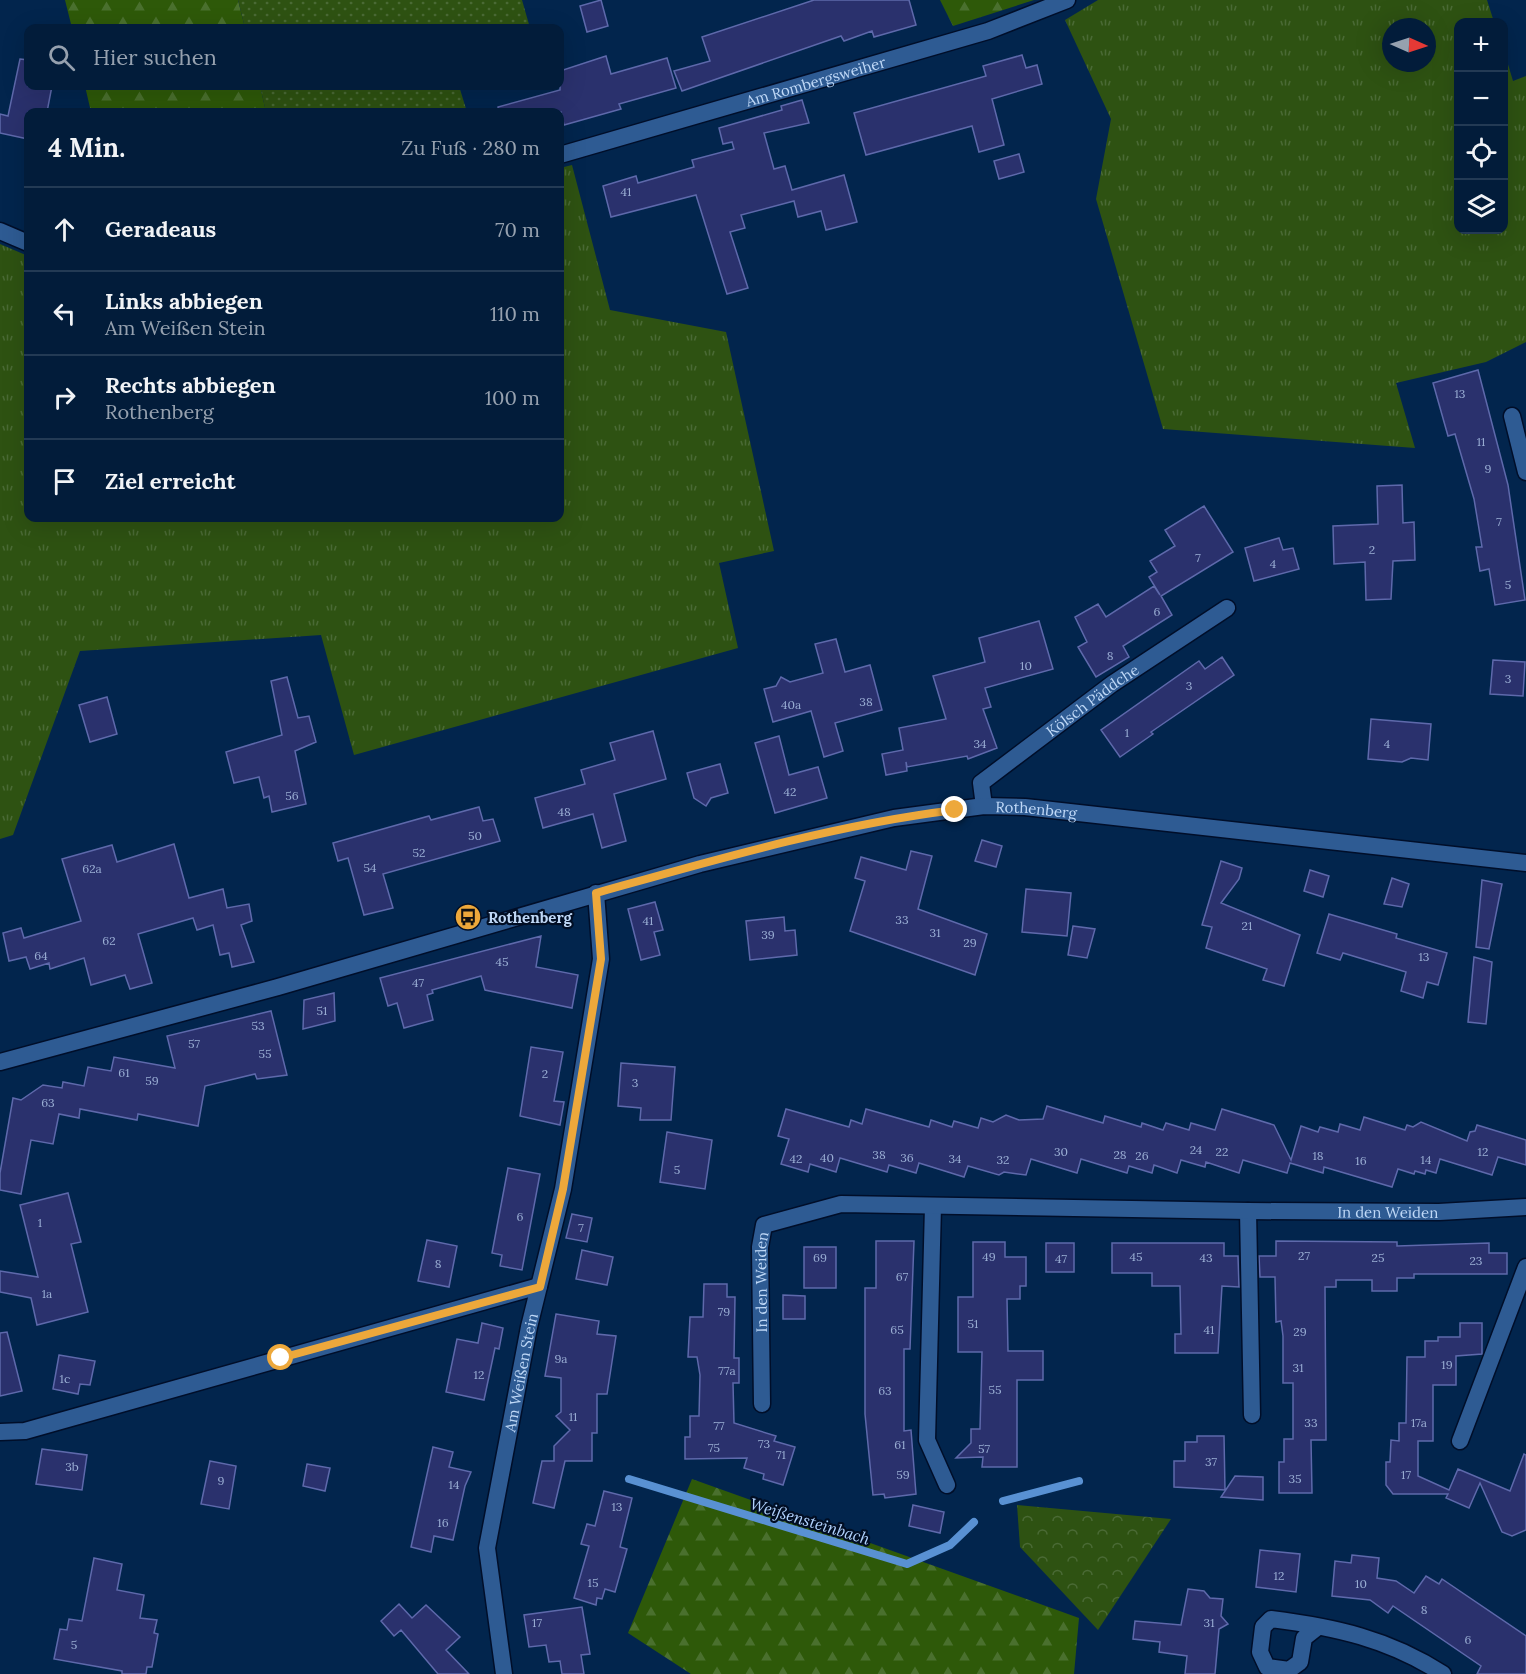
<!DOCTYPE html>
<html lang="de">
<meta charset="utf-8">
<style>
:root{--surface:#021c3a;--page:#102945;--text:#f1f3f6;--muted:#96a1af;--line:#233a54}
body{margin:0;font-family:Lora,serif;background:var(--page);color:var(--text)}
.controls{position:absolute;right:18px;top:18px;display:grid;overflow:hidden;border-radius:12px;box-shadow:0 6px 24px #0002}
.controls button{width:54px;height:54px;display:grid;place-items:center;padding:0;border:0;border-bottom:2px solid var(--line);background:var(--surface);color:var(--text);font:30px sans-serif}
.compass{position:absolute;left:1382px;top:18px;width:54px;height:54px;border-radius:50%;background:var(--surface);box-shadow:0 6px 24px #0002;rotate:93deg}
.stop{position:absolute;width:18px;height:18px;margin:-14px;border:4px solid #eda83b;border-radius:50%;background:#fff}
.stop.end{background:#eda83b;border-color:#fff;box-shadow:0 2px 6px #0008}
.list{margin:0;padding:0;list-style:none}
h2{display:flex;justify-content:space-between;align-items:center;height:78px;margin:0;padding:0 24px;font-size:26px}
h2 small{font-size:20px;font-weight:400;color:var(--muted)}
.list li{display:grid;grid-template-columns:39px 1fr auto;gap:18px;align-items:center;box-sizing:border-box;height:84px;padding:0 24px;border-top:2px solid var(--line)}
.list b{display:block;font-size:22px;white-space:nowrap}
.list p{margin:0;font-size:20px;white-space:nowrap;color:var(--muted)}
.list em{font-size:20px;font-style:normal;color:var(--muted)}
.icon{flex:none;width:33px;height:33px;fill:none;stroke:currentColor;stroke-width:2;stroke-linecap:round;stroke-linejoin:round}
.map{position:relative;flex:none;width:1526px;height:1674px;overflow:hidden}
.search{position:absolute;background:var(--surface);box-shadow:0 6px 24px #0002;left:24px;top:24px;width:540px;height:66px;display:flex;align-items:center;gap:15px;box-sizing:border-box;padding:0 21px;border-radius:12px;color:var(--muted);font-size:22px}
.panel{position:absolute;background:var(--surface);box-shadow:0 6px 24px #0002;left:24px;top:108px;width:540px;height:414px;border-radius:12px}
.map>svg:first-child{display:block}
.grass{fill:url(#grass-tufts);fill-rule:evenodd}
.forest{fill:url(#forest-firs)}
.park{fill:url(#park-crowns)}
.garden{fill:url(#garden-dots)}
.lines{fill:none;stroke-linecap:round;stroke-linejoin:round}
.stream{stroke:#5991d3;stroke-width:8}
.building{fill:#2a316d;stroke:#5e69ab;stroke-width:1.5}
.minor-casing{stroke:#000e29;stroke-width:19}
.tertiary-casing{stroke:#000e29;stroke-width:19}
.minor{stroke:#2e5b93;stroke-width:16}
.tertiary{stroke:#2e5b93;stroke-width:16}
.route{stroke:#eda83b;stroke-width:8}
.labels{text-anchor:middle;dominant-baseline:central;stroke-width:4.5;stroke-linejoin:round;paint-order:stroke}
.number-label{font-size:12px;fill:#9aaed4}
.street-label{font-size:15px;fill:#bfd8f7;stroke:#010e24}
.poi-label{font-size:15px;font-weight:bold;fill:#bfd8f7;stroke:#010e24;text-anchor:start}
.water-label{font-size:16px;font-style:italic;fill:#b2d3fe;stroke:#010e24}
</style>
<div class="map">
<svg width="1526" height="1674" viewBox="0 0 1526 1674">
<defs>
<pattern id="grass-tufts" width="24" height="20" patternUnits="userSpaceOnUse" patternTransform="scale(1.5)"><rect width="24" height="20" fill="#2e5212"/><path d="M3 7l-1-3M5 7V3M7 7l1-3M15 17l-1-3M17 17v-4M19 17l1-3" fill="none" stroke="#4a6a35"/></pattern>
<pattern id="forest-firs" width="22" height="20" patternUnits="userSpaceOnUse" patternTransform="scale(1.5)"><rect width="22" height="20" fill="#2e5909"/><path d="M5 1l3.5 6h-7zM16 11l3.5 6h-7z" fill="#4a702e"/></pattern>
<pattern id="park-crowns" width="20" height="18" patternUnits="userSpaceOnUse" patternTransform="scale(1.5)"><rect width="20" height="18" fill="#2e5212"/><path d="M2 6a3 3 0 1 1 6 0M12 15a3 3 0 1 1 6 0" fill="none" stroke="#4a6a35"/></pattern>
<pattern id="garden-dots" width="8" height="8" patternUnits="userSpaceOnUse" patternTransform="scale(1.5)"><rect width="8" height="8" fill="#2e5212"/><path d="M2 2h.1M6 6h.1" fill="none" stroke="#4a6a35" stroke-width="1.8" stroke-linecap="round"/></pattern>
</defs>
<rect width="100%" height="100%" fill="#02254d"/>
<!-- grass -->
<path class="grass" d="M1098,0H1487L1494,22H1458V230H1504V51L1513,81L1526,76V342L1486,362L1396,383L1415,448L1163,429L1096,199L1111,119L1065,20ZM1391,27H1427V63H1391Z
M572,165L610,310L726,332L774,551L719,563L738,648L354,755L321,635L80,651L13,835L0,839V244L28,256V518H560V168Z"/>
<!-- forest -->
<path class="forest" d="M65,0H238L245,28H72Z
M940,0H1034L953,26Z
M85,86H260L266,112H91Z
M692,1479L1079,1618L1074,1674H691L628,1633Z"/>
<!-- park -->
<path class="park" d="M1017,1505L1171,1519L1098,1630L1020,1547Z"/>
<!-- garden -->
<path class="garden" d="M238,0H522L530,28H245Z
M260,86H459L467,112H266Z"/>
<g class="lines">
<!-- stream -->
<path class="stream" d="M629,1479L907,1564L950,1545L974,1522
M1003,1501L1079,1481"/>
</g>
<!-- building -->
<path class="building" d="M601,0L608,26L587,32L580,6Z
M814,0H909L916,25L874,37L872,31L844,41L841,36L682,91L674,71L710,61L702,37Z
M1022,55L1026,68L1037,65L1042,84L992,99L1004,145L979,152L972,126L866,155L854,113L986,76L983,66Z
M606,56L611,74L667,58L676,88L619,104L621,109L564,125L561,112H499L498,107L560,90V71Z
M20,59L28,60V86H52L47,112H28V139L0,133V114L8,116Z
M802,100L809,123L764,133L774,169L785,166L792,190L844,175L857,222L826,230L821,211L798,217L794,201L741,215L745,228L730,232L748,288L727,294L696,195L611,217L603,186L636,176L638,183L694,167L692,160L734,149L732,142L723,144L719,128L782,110L781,106Z
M1019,154L1024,172L999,179L994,161Z
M1478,370L1508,485L1525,600L1495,605L1489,569L1480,571L1476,547H1482L1474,499L1455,434L1448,436L1433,383Z
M1402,485L1403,523L1414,522L1415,560L1393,561L1391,599L1366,600L1365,562L1334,564L1333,526L1378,524L1377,486Z
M1204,506L1233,552L1161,596L1172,615L1123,646L1129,657L1096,677L1078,647L1087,642L1075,617L1098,604L1106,617L1154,586L1160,595L1149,577L1157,572L1150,561L1175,546L1165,530Z
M1279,538L1283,550L1293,548L1299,569L1254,581L1245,548Z
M1039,621L1053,669L985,688L991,707L983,709L997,748L968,759L967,756L907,767L906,762L907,771L886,775L882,754L903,750L899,728L946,719L933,676L985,662L979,638Z
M836,639L845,672L870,665L882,710L835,723L843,751L824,757L811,711L773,722L764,689L776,686L781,677L790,682L823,673L815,644Z
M1222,657L1234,675L1151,732L1153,734L1120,757L1101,730L1199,661L1205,669Z
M1493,660L1525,662L1523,696L1490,694Z
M287,677L298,718L309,716L316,742L295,751L306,804L272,812L269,796L264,798L259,777L234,783L226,752L282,735L271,681Z
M107,697L117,734L90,742L79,705Z
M1371,719L1431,724L1428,760L1411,758L1402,762L1368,759Z
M653,731L666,779L614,794L626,841L602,848L593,814L543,828L535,798L585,784L581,770L615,760L610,743Z
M779,736L789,775L818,767L827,798L775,813L755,743Z
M720,764L728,793L711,798L706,806L694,798L687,773Z
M479,807L483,821L493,819L500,841L383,874L393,908L364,915L348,858L338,861L333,843L429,816L431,820Z
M982,840L1002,846L996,867L975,861Z
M174,844L189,898L223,889L227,908L249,904L252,921L241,925L254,962L232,967L229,953L220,955L213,925L197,930L193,918L138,934L152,983L130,989L125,975L91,985L84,958L50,969L49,963L30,969L26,957L9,961L3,933L21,928L24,938L81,921L62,859L112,845L117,862Z
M911,851L932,856L918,909L987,934L975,975L850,931L865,881L855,878L861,857L906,870Z
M1221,861L1242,868L1239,879L1221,903L1300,935L1284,986L1263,980L1267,969L1206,948L1212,927L1202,925Z
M1310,870L1329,876L1323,897L1304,891Z
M1392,878L1409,884L1402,907L1384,904Z
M1482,880L1502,884L1489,949L1476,947Z
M1026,889L1071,893L1067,936L1022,932Z
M655,902L663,930L654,932L660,955L641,960L628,909Z
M1329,914L1397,934L1396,938L1447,953L1438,985L1427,982L1423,998L1401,991L1406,972L1343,953L1340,960L1317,953Z
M784,917L785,931L795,930L797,955L750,960L746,921Z
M1073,926L1095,929L1087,958L1068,955Z
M541,936L536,967L578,975L572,1008L485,990L481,976L432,990L433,993L427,995L433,1020L404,1028L397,1003L388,1006L380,978Z
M1474,957L1492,962L1486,1024L1468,1022Z
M334,993L335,1021L303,1029L304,1000Z
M271,1011L287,1075L257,1079L255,1074L205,1086L198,1126L138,1114L137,1120L80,1109L79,1118L59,1114L53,1144L31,1140L21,1194L0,1190V1173L13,1098L21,1100L43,1085L62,1088L63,1082L84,1086L88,1067L111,1071L114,1057L175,1068L167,1036Z
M531,1047L563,1052L554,1101L564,1102L560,1125L520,1116Z
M621,1063L675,1067L671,1120H640L641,1108L618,1106Z
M1047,1106L1103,1123L1105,1116L1141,1127L1142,1123L1163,1130L1166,1123L1189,1130L1191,1123L1215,1130L1222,1109L1274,1125L1291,1160L1301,1126L1318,1132L1320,1127L1338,1132L1340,1124L1360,1130L1364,1117L1405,1130L1407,1125L1413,1127L1421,1122L1467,1141L1470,1132L1475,1131L1477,1125L1526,1140V1165L1498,1157L1492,1175L1440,1159L1436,1173L1426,1170L1425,1174L1415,1171L1414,1174L1398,1169L1392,1187L1324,1167L1323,1173L1290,1163L1287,1173L1243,1160L1239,1173L1206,1162L1205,1167L1181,1160L1177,1173L1154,1165L1152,1173L1129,1166L1127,1173L1081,1159L1077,1173L1031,1159L1026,1175L1004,1172L999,1175L968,1166L964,1177L919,1163L916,1173L889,1165L887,1172L840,1158L836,1172L810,1164L808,1172L781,1164L789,1139L778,1136L786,1109L849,1127L851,1120L862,1124L866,1109L929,1127L931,1120L952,1127L954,1121L978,1128L981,1118L993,1122L1006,1115L1019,1120L1043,1119Z
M667,1132L712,1140L705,1189L660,1182Z
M508,1168L540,1174L522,1270L500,1266L502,1255L492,1253Z
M68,1193L81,1242L71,1244L88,1312L37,1325L31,1298L0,1292V1271L38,1277L20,1205Z
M572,1214L592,1218L587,1242L566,1238Z
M427,1240L457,1246L449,1287L418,1281Z
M876,1241H914L910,1349H904V1431L911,1430L916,1494L885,1498L884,1494L873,1495L865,1414V1288H876Z
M1276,1241L1397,1242V1246L1489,1243V1253H1507V1274H1414V1278H1397V1291H1372V1280H1336V1287H1325L1326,1440H1311L1312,1493H1279V1462H1284V1439H1293V1383H1283V1336L1281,1321L1276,1322L1275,1277H1260L1259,1256H1276Z
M973,1242H1005V1257H1026V1286H1020V1299H1007L1008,1351H1043V1380H1017V1467H982L983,1457L956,1458L971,1443V1429H980L982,1352H958V1297H973Z
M1046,1243H1074V1272H1046Z
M1112,1243H1224V1256H1238L1239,1287L1222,1286L1218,1353H1175V1334H1181L1180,1286H1152V1273H1112Z
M804,1247H836V1288H804Z
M582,1250L613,1257L607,1285L576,1279Z
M704,1284H727V1297H735L734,1358H739V1383H733L734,1423L776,1436L774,1441L795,1447L783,1485L763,1479L764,1474L744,1468L747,1458L685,1459V1437H690V1416H699L700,1375L697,1357H688L690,1317H703Z
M783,1295L805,1296V1319H783Z
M556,1314L599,1321L597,1334L616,1336L607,1394H597V1433H592V1461H565L554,1508L533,1503L542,1461H554V1446L570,1430L556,1416L561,1412V1378L545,1376Z
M482,1323L503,1328L499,1349L495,1348L484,1400L446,1392L457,1339L478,1343Z
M1460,1323H1482V1354L1456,1356V1385H1433V1441H1418V1476L1449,1490L1458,1469L1510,1491L1524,1454L1526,1455V1530L1512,1536L1502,1532L1480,1483L1469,1508L1446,1498L1448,1494H1393L1386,1485V1462H1390L1391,1440L1399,1441V1423H1406L1407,1357H1425V1341H1438V1337H1460Z
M7,1332L22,1391L0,1396V1333Z
M59,1355L95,1361L90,1385L80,1384L78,1394L53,1389Z
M1197,1436H1224L1225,1490L1174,1487V1461H1185V1442H1197Z
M433,1447L453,1452L449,1467L471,1472L465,1486L453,1540L434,1536L431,1552L411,1547Z
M42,1449L87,1455L82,1490L36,1484Z
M210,1461L236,1466L229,1509L201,1504Z
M307,1464L330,1468L325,1491L303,1486Z
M1235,1476L1263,1477V1500L1221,1497Z
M604,1491L632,1498L620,1547L627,1549L615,1592L605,1589L602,1599L597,1598L596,1605L574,1598L589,1546L581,1544L587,1524L595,1526Z
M913,1505L944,1512L940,1533L909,1526Z
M1260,1550L1300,1554L1296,1592L1256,1587Z
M1352,1555L1379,1558L1377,1578L1396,1581L1414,1593L1426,1576L1439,1584L1442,1579L1526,1636V1674H1477L1481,1666L1393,1606L1388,1613L1370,1600L1332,1596L1335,1561L1351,1563Z
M94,1558L122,1564L117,1590L144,1595L140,1618L157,1620L154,1633L158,1634L152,1667H147L146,1674H122V1671L54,1659L60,1629L67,1630L69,1619L82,1621Z
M1188,1589L1204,1591L1210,1598L1223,1599L1221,1616L1228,1624L1219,1629L1215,1674H1185L1187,1656L1159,1652L1160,1642L1133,1639L1135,1621L1181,1625Z
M399,1604L412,1618L426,1605L460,1637L446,1650L469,1674H438L401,1630L394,1636L381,1621Z
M582,1607L590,1654L581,1655L584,1674H562L560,1661L549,1662L546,1645L529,1647L524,1615Z"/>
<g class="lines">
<defs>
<g id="minor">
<path id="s1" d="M560,155L988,31L1067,0"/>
<path d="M0,231L28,243"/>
<path d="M1512,416L1526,472"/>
<path id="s2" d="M984,806L981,783L1112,684L1227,608"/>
<path d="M933,1206L927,1440L947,1485"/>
<path d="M1248,1211L1252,1415"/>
<path id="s3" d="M762,1404L760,1247L764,1225L841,1204L1248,1211L1439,1212L1526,1207"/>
<path d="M0,1432L25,1431L539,1286"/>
<path d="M1460,1441L1526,1267"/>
<path d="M1318,1627L1304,1638L1300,1662L1289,1670L1267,1667L1260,1652L1263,1627L1271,1619C1335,1627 1389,1639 1443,1674"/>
<path id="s4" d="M504,1674L487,1548L529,1327L563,1189L601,959L596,893"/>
</g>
<g id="tertiary">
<path id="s5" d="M0,1062L278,987L700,864L894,818L984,806L1025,807L1526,863"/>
</g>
</defs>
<!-- minor casing -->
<use href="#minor" class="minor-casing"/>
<!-- tertiary casing -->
<use href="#tertiary" class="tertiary-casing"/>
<!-- minor -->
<use href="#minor" class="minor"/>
<!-- tertiary -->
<use href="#tertiary" class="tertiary"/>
</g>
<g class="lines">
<!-- route -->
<path class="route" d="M281,1358L540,1287L563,1189L601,959L596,893C714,860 833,825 955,810"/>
</g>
<!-- icons -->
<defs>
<symbol id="bus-disc" viewBox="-11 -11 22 22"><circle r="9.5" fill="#eda83b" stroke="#010e24"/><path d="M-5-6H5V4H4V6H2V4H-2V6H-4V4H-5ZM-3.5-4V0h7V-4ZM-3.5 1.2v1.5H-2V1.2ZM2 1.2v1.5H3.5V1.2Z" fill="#111"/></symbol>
</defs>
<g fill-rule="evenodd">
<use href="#bus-disc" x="453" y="902" width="30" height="30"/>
</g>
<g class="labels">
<!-- number labels -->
<g class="number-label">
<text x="626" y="191">41</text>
<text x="1460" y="393">13</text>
<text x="1481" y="441">11</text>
<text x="1488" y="468">9</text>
<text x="1499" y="521">7</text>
<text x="1372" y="549">2</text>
<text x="1198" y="557">7</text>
<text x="1273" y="563">4</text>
<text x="1508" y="584">5</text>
<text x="1157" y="611">6</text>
<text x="1110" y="655">8</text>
<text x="1026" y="665">10</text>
<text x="1508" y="678">3</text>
<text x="1189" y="685">3</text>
<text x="866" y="701">38</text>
<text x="791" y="704">40a</text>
<text x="1127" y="732">1</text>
<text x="980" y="743">34</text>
<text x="1387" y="743">4</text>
<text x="790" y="791">42</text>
<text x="292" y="795">56</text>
<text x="564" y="811">48</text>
<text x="475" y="835">50</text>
<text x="419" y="852">52</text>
<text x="370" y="867">54</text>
<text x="92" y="868">62a</text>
<text x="902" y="919">33</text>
<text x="648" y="920">41</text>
<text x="1247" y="925">21</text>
<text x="935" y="932">31</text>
<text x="768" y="934">39</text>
<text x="109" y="940">62</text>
<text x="970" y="942">29</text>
<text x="41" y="955">64</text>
<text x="1424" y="956">13</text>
<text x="502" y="961">45</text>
<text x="418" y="982">47</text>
<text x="322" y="1010">51</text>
<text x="258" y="1025">53</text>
<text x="194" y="1043">57</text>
<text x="265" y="1053">55</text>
<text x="124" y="1072">61</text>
<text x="545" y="1073">2</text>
<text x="152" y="1080">59</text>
<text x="635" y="1082">3</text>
<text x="48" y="1102">63</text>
<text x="1196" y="1149">24</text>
<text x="1061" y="1151">30</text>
<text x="1222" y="1151">22</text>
<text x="1483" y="1151">12</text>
<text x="879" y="1154">38</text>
<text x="1120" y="1154">28</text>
<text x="1142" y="1155">26</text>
<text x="1318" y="1155">18</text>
<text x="827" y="1157">40</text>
<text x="907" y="1157">36</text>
<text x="796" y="1158">42</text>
<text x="955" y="1158">34</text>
<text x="1003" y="1159">32</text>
<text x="1426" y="1159">14</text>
<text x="1361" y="1160">16</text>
<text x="677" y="1169">5</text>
<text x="520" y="1216">6</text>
<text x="40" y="1222">1</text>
<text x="581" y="1227">7</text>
<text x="1304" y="1255">27</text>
<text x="989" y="1256">49</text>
<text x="1136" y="1256">45</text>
<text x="820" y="1257">69</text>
<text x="1206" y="1257">43</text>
<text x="1378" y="1257">25</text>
<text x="1061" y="1258">47</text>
<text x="1476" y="1260">23</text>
<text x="438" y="1263">8</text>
<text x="902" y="1276">67</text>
<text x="47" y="1293">1a</text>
<text x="724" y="1311">79</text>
<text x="973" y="1323">51</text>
<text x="897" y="1329">65</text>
<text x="1209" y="1329">41</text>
<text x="1300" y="1331">29</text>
<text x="561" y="1358">9a</text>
<text x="1447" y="1364">19</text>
<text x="1298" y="1367">31</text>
<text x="727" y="1370">77a</text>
<text x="479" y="1374">12</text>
<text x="65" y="1378">1c</text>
<text x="995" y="1389">55</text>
<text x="885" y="1390">63</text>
<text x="573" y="1416">11</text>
<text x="1311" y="1422">33</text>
<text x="1419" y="1422">17a</text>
<text x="719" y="1425">77</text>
<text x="764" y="1443">73</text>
<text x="900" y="1444">61</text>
<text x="714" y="1447">75</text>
<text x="984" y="1448">57</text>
<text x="781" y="1454">71</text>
<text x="1211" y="1461">37</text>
<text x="72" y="1466">3b</text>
<text x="903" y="1474">59</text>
<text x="1406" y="1474">17</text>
<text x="1295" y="1478">35</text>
<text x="221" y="1480">9</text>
<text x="454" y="1484">14</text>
<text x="617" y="1506">13</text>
<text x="443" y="1522">16</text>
<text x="1279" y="1575">12</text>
<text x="593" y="1582">15</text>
<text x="1361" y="1583">10</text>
<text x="1424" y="1609">8</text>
<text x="537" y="1622">17</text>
<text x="1209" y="1622">31</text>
<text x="1468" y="1639">6</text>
<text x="74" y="1644">5</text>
</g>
<!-- street labels -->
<g class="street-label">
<text stroke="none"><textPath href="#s1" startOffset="266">Am Rombergsweiher</textPath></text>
<text stroke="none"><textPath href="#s2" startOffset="162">Kölsch Päddche</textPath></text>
<text stroke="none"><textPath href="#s5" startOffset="1070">Rothenberg</textPath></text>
<text stroke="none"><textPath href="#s3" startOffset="806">In den Weiden</textPath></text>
<text stroke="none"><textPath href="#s3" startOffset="122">In den Weiden</textPath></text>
<text stroke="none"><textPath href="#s4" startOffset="306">Am Weißen Stein</textPath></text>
</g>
<!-- poi labels -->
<g class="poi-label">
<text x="488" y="917">Rothenberg</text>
</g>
<!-- water labels -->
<g class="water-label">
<text transform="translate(810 1521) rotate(17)">Weißensteinbach</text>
</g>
</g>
</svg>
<div class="controls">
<button>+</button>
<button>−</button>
<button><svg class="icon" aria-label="locate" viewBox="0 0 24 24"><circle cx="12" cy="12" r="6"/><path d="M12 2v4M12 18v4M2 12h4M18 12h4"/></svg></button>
<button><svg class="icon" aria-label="layers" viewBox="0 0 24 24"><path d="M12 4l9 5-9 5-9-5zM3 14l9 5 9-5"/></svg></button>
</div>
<svg class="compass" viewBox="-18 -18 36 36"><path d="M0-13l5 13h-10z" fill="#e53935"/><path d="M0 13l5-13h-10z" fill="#96a1af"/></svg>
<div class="stop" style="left:281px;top:1358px"></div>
<div class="stop end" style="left:955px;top:810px"></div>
<div class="search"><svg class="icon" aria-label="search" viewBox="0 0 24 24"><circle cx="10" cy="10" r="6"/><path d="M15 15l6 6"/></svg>Hier suchen</div>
<section class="panel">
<h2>4 Min.<small>Zu Fuß · 280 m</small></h2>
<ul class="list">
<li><svg class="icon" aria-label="ahead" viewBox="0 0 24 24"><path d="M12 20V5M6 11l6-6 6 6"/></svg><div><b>Geradeaus</b></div><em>70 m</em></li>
<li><svg class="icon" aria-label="left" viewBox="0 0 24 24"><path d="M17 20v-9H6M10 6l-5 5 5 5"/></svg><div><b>Links abbiegen</b><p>Am Weißen Stein</p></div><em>110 m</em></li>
<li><svg class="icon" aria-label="right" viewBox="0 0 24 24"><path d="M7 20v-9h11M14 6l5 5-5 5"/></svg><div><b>Rechts abbiegen</b><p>Rothenberg</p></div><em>100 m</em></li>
<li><svg class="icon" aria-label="arrive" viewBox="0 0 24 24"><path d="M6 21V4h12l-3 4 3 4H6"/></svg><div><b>Ziel erreicht</b></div></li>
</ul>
</section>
</div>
